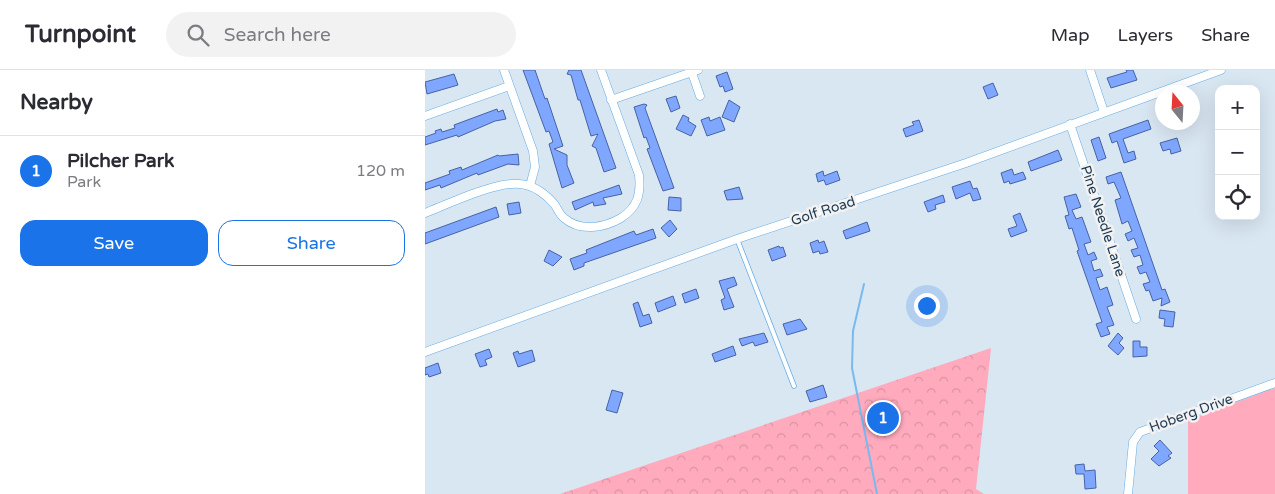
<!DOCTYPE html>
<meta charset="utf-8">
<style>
:root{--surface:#fff;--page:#f2f2f3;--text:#2b2b33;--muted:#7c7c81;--line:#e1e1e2;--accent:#1a73e8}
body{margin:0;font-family:"Varela Round",sans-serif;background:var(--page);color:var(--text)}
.controls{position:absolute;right:15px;top:15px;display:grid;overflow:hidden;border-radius:10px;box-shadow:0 5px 20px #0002}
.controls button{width:45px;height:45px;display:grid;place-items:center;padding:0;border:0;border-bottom:1px solid var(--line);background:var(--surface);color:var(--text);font:25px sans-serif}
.compass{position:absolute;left:730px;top:15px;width:45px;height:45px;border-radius:50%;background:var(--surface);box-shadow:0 5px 20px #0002;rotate:342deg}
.you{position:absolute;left:501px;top:235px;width:18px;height:18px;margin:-12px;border:4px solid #fff;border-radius:50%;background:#1a73e8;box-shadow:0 0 0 8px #1a73e833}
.badge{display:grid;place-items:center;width:32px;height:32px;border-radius:50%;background:var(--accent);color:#fff;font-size:16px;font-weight:700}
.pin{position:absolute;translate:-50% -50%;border:2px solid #fff;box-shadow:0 1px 5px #0006}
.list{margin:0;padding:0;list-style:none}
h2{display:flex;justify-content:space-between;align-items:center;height:65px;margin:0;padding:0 20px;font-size:21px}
h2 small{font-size:16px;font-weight:400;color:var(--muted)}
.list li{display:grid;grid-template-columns:32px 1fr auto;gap:15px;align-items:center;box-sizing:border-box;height:70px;padding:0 20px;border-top:1px solid var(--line)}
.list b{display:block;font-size:19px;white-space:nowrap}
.list p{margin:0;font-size:16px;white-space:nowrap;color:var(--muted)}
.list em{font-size:16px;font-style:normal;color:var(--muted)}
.actions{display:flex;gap:10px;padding:15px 20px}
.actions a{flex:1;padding:11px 0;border:1px solid var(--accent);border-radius:15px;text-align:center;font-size:18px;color:var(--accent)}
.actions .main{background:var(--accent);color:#fff}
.icon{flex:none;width:28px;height:28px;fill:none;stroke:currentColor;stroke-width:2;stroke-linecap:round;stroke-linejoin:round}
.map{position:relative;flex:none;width:850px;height:424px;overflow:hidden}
header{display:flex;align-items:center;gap:30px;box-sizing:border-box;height:70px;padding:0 25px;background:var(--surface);border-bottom:1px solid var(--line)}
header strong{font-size:24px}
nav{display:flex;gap:28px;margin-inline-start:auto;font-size:18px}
.search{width:350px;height:45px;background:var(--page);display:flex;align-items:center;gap:12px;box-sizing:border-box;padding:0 18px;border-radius:28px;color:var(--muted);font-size:19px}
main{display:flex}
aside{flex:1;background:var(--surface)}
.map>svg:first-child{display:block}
.green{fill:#ffaabd}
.park{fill:url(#park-crowns)}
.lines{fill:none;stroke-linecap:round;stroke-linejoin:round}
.stream{stroke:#79b9ee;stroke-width:2}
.building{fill:#80a7ff;stroke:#4662a4}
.service-casing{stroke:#65abe4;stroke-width:5.5}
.minor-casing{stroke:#65abe4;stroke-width:9}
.service{stroke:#fff;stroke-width:4}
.minor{stroke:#fff;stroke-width:8}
.labels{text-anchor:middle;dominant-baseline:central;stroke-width:5;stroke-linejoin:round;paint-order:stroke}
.street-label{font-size:14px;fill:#1d3a52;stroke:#f2f2f2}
</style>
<header>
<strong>Turnpoint</strong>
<div class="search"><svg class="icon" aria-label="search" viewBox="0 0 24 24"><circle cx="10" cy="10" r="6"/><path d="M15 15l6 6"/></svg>Search here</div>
<nav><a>Map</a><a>Layers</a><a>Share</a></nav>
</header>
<main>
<aside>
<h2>Nearby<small></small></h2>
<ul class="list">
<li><span class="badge">1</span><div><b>Pilcher Park</b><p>Park</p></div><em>120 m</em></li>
</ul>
<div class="actions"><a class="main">Save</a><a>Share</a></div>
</aside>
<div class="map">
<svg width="850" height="424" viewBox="0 0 850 424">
<defs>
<pattern id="park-crowns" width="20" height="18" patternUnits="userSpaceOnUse" patternTransform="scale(1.25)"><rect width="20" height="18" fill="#ffaabd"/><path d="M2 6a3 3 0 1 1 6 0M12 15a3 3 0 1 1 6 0" fill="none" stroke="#da93a4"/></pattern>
</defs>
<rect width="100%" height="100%" fill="#d9e7f3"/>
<!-- green -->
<path class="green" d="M850,318V424H763V350Z"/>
<!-- park -->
<path class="park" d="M566,278L551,419L559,424H135Z"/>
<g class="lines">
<!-- stream -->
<path class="stream" d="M439,214L428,261L427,298L452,424"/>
</g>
<!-- building -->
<path class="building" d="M98,0H110L120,29L122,28L138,76L129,79L142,85V95L149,113L137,118L124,74L128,72L124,61L121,62Z
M144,0H156L191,98L179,102L171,78L167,76L173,64L166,66L155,30H153L146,5L142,4Z
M701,0H708L712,10L686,18L682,8L702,2Z
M302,2L308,19L300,22L298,16L295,17L291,6Z
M29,4L33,15L2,24L0,12Z
M568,13L573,25L563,29L558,17Z
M251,26L255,38L246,42L241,29Z
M304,30L315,37L309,52L297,47Z
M219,34L222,35L220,38L249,118L238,121L222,79L225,78L221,67L219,68L209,37Z
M72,39L73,42L78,40L81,49L70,51L33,67L32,65L0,75V67L11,63L10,61L16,59L17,62L30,58L29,55Z
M258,45L264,48L263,51L271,56L266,66L251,59Z
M284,47L285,51L295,47L300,60L282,66L276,50Z
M494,50L498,61L481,67L478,59L489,55L487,52Z
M723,50L726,59L698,69L703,83L709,81L711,89L699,93L692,71L687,73L684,64Z
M674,67L681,88L673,91L666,70Z
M752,68L756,81L746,84L745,79L738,81L735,73Z
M633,80L637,90L606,101L603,92Z
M93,84L94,95L83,94L53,105L52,103L16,118L15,115L0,120V113L25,104L24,101L36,97L37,100L73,85L74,86Z
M587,99L589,105L598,102L601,109L585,114L584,111L579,113L576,103Z
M398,101L399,106L412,101L415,110L401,115L399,110L393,112L391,104Z
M696,102L737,220L740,219L745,232L736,236L737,228L728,231L724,220L721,221L718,214L725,212L721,202L715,204L712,197L718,195L715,185L709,187L706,180L713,178L709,168L703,171L700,164L707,161L703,151L697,154L690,130L696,128L689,112L683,114L681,107Z
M545,111L548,119L552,118L556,129L548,131L545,123L531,129L527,117Z
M194,115L197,124L178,128L181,134L169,136L168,132L150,140L147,132Z
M314,117L318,129L302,130L299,121Z
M651,124L656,137L647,140L651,149L657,147L666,172L659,174L663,185L669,182L672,189L666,191L669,201L675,199L678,206L671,208L675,220L682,217L688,235L682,237L689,255L682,257L685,264L676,267L671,254L677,252L652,181L654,180L647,158L644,159L640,146L644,145L639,127Z
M518,125L520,132L510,135L511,139L503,142L499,132Z
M244,127L256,128V141L243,140Z
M94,132L96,143L84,145L82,134Z
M71,137L74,147L0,174V163Z
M595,143L602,161L586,167L583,159L592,156L588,146Z
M245,150L252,159L244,167L236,158Z
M442,152L445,161L421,169L418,161Z
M228,159L231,168L159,193V196L149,200L145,189L162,183L161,180L209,161L211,165Z
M393,170L394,173L399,171L403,182L395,184L394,181L388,183L385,173Z
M354,176L355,178L358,177L361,186L347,191L343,180Z
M124,180L137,187L128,196L119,191Z
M309,207L312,215L302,219L309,237L299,240L296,230L300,228L294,211Z
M271,219L274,228L260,233L257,224Z
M248,226L251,235L233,242L230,233Z
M213,232L218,246L224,244L227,253L215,257L208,234Z
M735,240L750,242L748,257L739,256L740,249L734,248Z
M375,249L382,259L362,265L358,254Z
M339,263L343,272L330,276L328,272L317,276L314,269Z
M693,263L698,268L694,273L699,278L693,285L683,276Z
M708,271H715V277H722V286L708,287Z
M308,276L311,285L290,292L287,284Z
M64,279L67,287L60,290L62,295L55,297L50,284Z
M107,280L110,291L93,297L88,283L93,281L94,284Z
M13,293L16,303L4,307L3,304L0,305V298Z
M398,315L402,327L385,332L381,321Z
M187,320L198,323L192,343L181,340Z
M735,370L747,383L743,386L746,388L734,396L726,389L734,381L729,376Z
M659,394L660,401L670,400L671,418L660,419L659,404H651L650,395Z"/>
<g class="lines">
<defs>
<path id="service" d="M312,169L369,316"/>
<path id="minor" d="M79,0L108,81L110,97L105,116
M266,0L275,26
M665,0L679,42
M186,30L273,0
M0,46L84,16
M645,54L711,249
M0,143C23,134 72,111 95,114C109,115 122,125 130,135C133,140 135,145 139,148C155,162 179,158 196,148C213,137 216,124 214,105L176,0
M0,282L312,169L541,93L796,0
M703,424L708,372L715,362L850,313"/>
</defs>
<!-- service casing -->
<use href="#service" class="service-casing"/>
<!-- minor casing -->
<use href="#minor" class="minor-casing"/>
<!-- service -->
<use href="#service" class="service"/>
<!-- minor -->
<use href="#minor" class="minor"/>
</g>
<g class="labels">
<!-- street labels -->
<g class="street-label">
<text transform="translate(398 141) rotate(-18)">Golf Road</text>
<text transform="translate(678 151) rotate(72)">Pine Needle Lane</text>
<text transform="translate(766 343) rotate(-20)">Hoberg Drive</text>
</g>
</g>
</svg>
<div class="controls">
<button>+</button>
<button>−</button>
<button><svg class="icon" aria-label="locate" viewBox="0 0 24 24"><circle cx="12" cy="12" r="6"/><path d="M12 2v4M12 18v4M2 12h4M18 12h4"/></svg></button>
</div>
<svg class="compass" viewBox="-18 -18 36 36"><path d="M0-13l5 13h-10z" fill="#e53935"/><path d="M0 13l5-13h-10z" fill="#7c7c81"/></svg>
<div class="you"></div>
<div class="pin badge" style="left:458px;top:348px">1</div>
</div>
</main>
